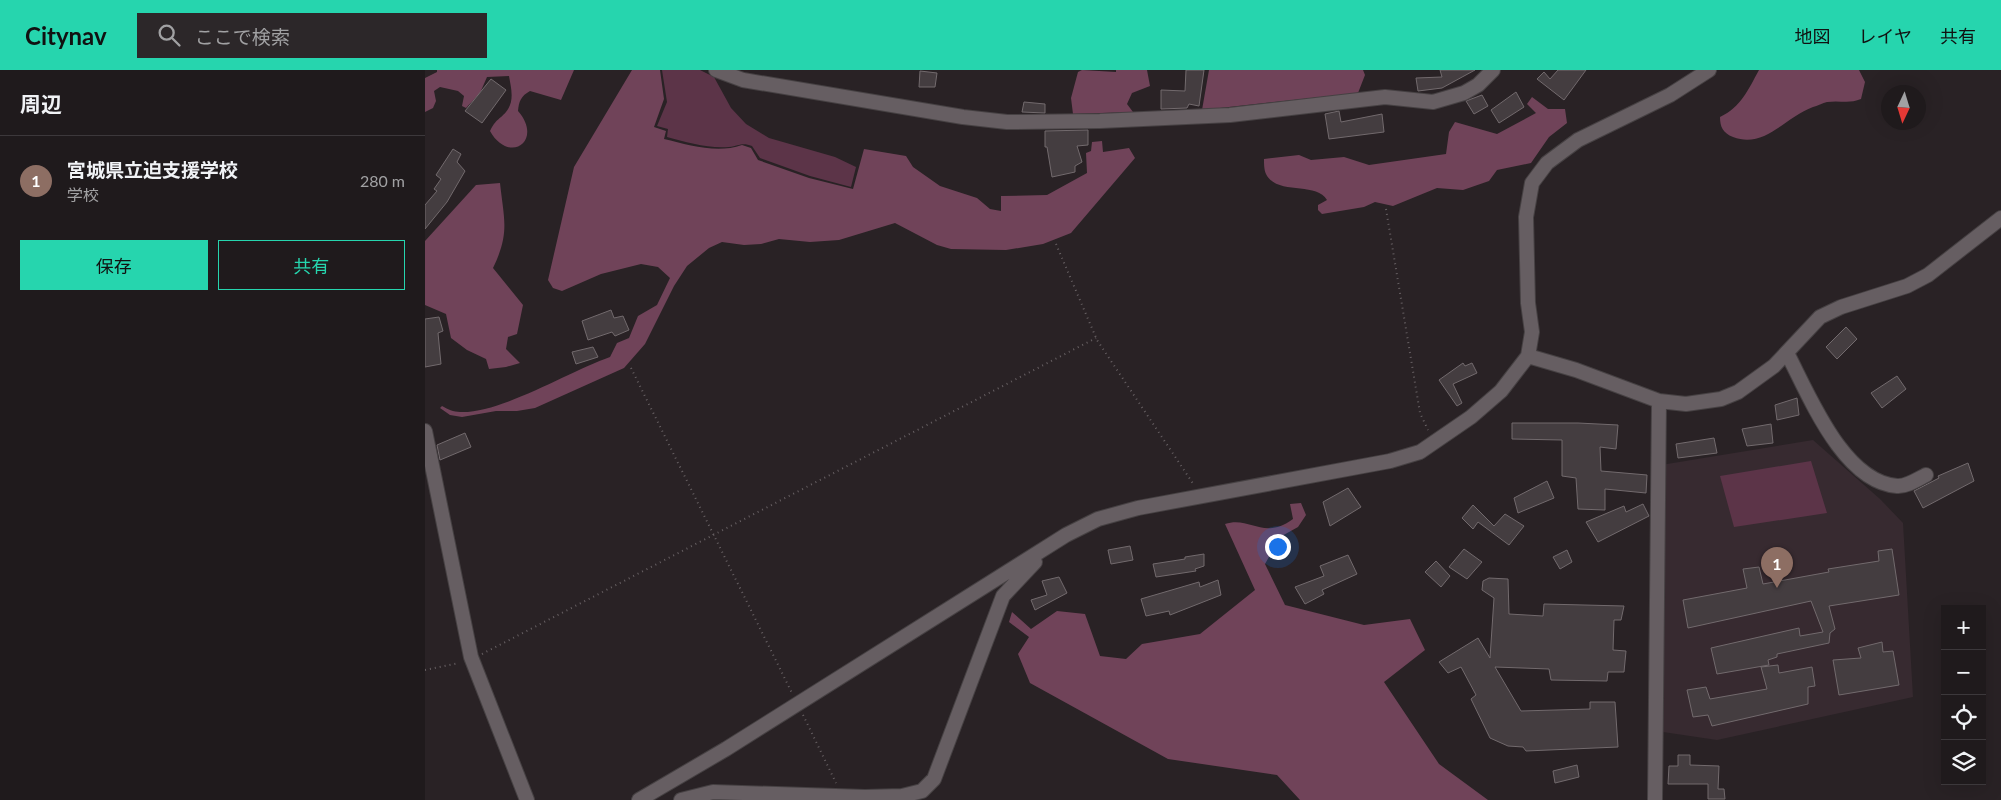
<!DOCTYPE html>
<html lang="ja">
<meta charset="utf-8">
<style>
:root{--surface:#1f1a1c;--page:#2c2729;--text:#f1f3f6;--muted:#a1a1a3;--line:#3c383b;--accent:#26d5ae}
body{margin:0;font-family:Lato,"Noto Sans JP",sans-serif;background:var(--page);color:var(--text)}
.controls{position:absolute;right:15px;bottom:15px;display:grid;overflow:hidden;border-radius:0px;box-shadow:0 5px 20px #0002}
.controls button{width:45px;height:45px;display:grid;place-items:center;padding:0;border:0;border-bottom:1px solid var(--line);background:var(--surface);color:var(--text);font:25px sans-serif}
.compass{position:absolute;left:1456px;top:15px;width:45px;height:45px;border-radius:50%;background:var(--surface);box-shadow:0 5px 20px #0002;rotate:184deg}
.you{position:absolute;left:852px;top:476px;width:18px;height:18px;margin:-12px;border:4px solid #fff;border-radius:50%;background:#1a73e8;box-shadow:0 0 0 8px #1a73e833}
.badge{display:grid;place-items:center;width:32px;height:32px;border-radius:50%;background:var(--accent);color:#fff;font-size:16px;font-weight:700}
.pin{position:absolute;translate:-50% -41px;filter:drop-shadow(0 1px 2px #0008)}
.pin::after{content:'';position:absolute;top:26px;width:18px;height:15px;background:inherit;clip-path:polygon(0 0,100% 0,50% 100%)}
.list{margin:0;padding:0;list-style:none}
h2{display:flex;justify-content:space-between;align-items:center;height:65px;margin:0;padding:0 20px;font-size:21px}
h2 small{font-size:16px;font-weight:400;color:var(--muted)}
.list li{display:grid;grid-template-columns:32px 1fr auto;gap:15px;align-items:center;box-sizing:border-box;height:90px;padding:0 20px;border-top:1px solid var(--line)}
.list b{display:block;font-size:19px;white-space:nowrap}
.list p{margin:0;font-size:16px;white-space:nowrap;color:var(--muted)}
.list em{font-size:16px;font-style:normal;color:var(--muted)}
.actions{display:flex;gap:10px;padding:15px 20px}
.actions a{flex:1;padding:11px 0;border:1px solid var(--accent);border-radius:0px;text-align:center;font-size:18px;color:var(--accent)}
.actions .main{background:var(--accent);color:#111}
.icon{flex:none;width:28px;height:28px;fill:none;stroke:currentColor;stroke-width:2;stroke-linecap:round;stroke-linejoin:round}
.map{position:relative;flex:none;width:1576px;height:730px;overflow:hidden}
header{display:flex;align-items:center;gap:30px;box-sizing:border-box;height:70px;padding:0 25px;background:var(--accent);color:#111}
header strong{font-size:24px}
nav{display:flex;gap:28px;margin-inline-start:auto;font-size:18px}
.search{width:350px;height:45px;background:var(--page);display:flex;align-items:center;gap:12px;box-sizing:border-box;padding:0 18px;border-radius:0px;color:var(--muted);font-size:19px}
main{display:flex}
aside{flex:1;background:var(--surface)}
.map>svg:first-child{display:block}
.built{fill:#372a30}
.green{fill:#5c3448}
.forest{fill:#704359}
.building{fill:#443d40;stroke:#726a6d}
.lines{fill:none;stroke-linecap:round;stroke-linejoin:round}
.minor-casing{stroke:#464143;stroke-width:16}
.path{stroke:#676063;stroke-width:2;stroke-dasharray:1 4;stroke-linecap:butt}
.minor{stroke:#665e62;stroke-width:14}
</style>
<header>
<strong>Citynav</strong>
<div class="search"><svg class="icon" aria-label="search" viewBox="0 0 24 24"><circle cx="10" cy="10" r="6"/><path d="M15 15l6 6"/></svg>ここで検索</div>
<nav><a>地図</a><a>レイヤ</a><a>共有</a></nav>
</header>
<main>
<aside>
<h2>周辺<small></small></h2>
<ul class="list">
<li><span class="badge" style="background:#8d6e63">1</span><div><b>宮城県立迫支援学校</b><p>学校</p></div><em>280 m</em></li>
</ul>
<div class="actions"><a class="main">保存</a><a>共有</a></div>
</aside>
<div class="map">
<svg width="1576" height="730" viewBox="0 0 1576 730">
<rect width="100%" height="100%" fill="#292225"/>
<!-- built -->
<path class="built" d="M1388,370L1455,429L1478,453L1488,627L1292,670L1238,662L1236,395Z"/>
<!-- green -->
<path class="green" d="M237,0H275L289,7L306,38L321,54L344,68L410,87L431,97L426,117L385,106L335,88L327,76C317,72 314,76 304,77C284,79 261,72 242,67L243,59L232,56L242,32Z
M1386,391L1402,443L1309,457L1295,406Z"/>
<!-- forest -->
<path class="forest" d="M12,0H149L136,30L105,21C96,26 94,31 93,41C119,71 84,95 65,61C71,49 74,50 81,42C90,31 86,18 84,6L62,7L55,23L41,38L37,36L39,26L33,21L15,17L9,21L11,31L8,38L0,42V8L12,2Z
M207,0H235L239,29L229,57L241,61L239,69C264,75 292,84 317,75L326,78L333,90L384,108L428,119L439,79L481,86L488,97L515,116L552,128L565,139L576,141V126L622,125L662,103L661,83L666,81L667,72L677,71L678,82L704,78L710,88L646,163L618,174L581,180L526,179L512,175L470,153L414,170L385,172L354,169L336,174L319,175L297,172L284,178L262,196L249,216L220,274L199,298L110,338L92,341H71L37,347L25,345L15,338L17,336C22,339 29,342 35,342C75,344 145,301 185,287L192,273L204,268L213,246L232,235L245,208L233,197L216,194L176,204L137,221L128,218L123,210L149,97Z
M657,0L691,2V0H722L725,16L707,23L702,34L708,42L648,44L646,28L653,2Z
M784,0H938L940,5L933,23L777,40Z
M1334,0H1434L1440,12L1436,29C1424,34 1415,30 1402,32C1398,33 1392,36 1388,37C1360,47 1340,79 1308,67C1298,63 1295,57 1295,47C1316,37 1323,20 1334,0Z
M1107,27L1123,39H1140L1142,53L1124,67L1106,93L1072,100L1064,111L1038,120L1012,118L968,136L950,132L939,137L897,144L893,140V135L902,130C891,111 852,126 841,104C839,100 839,93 839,89L874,85L886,90L919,87L944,95L1021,84L1024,62L1030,52L1072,64L1111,43L1102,34Z
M75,113C79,150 85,163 68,198L98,235L92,264L83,267L81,279L95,293L81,297L64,299L61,289L42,280L26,268L21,244L0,235V171L51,115Z
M876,433L881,445L873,457L855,467L840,494L860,535L939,555L985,549L1000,580L959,612L1014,694L1063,730H875L852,705L743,689L605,613L593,584L604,567L584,552L587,542L606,559L632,541L660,544L675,586L701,589L717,574L775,564L830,520L800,454C826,446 838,471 868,449L865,434Z"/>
<!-- building -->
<path class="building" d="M761,0H779L774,36L764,34L762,38L736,39V20L760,21Z
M1015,0H1050L1017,18L993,21L991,8L1017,7Z
M1133,0H1161L1139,30L1112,9L1119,2L1125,9Z
M495,1L512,3L510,17H494Z
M66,9L81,20L57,53L40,41Z
M1091,22L1099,37L1074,53L1066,40Z
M1057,25L1063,36L1049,44L1041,31Z
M599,32L620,34V43L597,42Z
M914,41L916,52L957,44L959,62L904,69L900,44Z
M663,60V75L652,76L657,92L650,96V102L627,107L622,77H620V61Z
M28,79L36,84L32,92L40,101L22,132L0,159V135L12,121L9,119L16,109L11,105Z
M186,240L189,248L198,246L204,260L190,266L187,262L163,270L157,251Z
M14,247L18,261L13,263L16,294L0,297V249Z
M1421,257L1432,269L1412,289L1401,277Z
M168,277L173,287L151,294L147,282Z
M1038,293L1040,296L1047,293L1052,303L1028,314L1037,333L1032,336L1014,310Z
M1472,306L1481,319L1457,338L1446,323Z
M1372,328L1374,345L1352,350L1350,335Z
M1087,353H1153L1193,355L1191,379L1175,377L1176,401L1222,405L1221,423L1180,419V440L1153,439L1151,408L1137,406V370L1087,369Z
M1346,354L1348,373L1322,376L1317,359Z
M40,363L46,377L15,390L12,375Z
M1289,368L1292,383L1253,388L1251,374Z
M1543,393L1549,411L1498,438L1489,421L1514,408L1513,406Z
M1122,411L1129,428L1093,443L1089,428Z
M923,418L936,437L905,456L898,432Z
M1218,434L1224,446L1173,472L1161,452L1199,436L1201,442Z
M1048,435L1069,456L1080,444L1099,456L1084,475L1053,452L1048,459L1037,448Z
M705,476L708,490L686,494L683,480Z
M1039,479L1057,492L1042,509L1024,497Z
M1467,479L1474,525L1404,536L1410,559L1405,563L1404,573L1352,584V587L1343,590L1344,595L1292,604L1286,578L1374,558L1375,566L1398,562L1386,531L1263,558L1258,530L1322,518L1318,499L1334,497L1338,514L1404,502L1403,499L1454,491L1453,481Z
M1142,480L1147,492L1135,499L1128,487Z
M779,484V496L770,499L771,501L731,507L728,494L760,489V487Z
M923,485L932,504L897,520L899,524L880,534L870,517L899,506L895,496Z
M1011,491L1025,506L1016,517L1000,502Z
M634,507L642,523L610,540L606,530L622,525L617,511Z
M1064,508L1083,509L1084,544L1118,546L1119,534L1199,536L1196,550H1189L1188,580L1201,581L1199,602H1183L1182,611L1126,610L1124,599L1070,597L1096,641L1165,639V632H1190L1193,677L1101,681L1098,677L1083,676L1065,668L1046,629L1051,625L1036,597L1023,603L1014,592L1053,568L1065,588L1069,528L1057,520L1058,511Z
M793,510L796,525L745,545L744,541L721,546L716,529L774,512L775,517Z
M1457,572L1458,582L1468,581L1474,615L1414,625L1408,590L1436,588L1433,578Z
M1353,595L1354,603L1387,597L1390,616L1383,617V634L1287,656L1283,645L1268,647L1262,620L1281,617L1285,629L1342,619L1336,597Z
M1253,685H1265V695L1294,696L1293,719H1299L1300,729H1283V714H1243L1244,696H1253Z
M1152,695L1154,707L1130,713L1128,701Z"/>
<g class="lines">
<defs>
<path id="minor" d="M291,0L318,10L538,47L582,52L675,51L805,45L960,27L1008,32L1039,23L1053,15L1068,0
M1362,283C1384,325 1418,412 1472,416C1481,417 1493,409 1501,405
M1103,286L1151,300L1234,331L1261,334L1296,329L1313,322L1349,296L1395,247L1416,237L1482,216L1503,205L1576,148
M0,361L46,587L102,730
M214,730L301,679L641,465L673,449L713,438L965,391L995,382L1046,347L1076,321L1103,286L1107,262L1103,233L1101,147L1107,113L1122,93L1153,70L1245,25L1284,0
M256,730L288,722L440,727L477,726L497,721L509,709L578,526L610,492
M1230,730L1234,331"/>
</defs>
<!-- minor casing -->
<use href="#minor" class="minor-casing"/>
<!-- path -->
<path class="path" d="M961,139L995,343L1003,360
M631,174L672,270L769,415
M206,298L367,623
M57,584L671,268
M0,600L34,593
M378,645L411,713"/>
<!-- minor -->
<use href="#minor" class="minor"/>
</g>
</svg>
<div class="controls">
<button>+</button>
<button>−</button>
<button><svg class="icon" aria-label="locate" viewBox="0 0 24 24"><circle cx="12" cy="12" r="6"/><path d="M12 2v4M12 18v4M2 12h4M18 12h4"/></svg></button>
<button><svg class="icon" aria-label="layers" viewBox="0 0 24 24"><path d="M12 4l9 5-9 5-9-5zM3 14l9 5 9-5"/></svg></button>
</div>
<svg class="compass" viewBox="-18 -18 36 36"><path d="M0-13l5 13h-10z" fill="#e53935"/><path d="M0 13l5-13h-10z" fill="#a1a1a3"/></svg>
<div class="you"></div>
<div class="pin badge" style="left:1352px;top:518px;background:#8d6e63">1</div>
</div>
</main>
